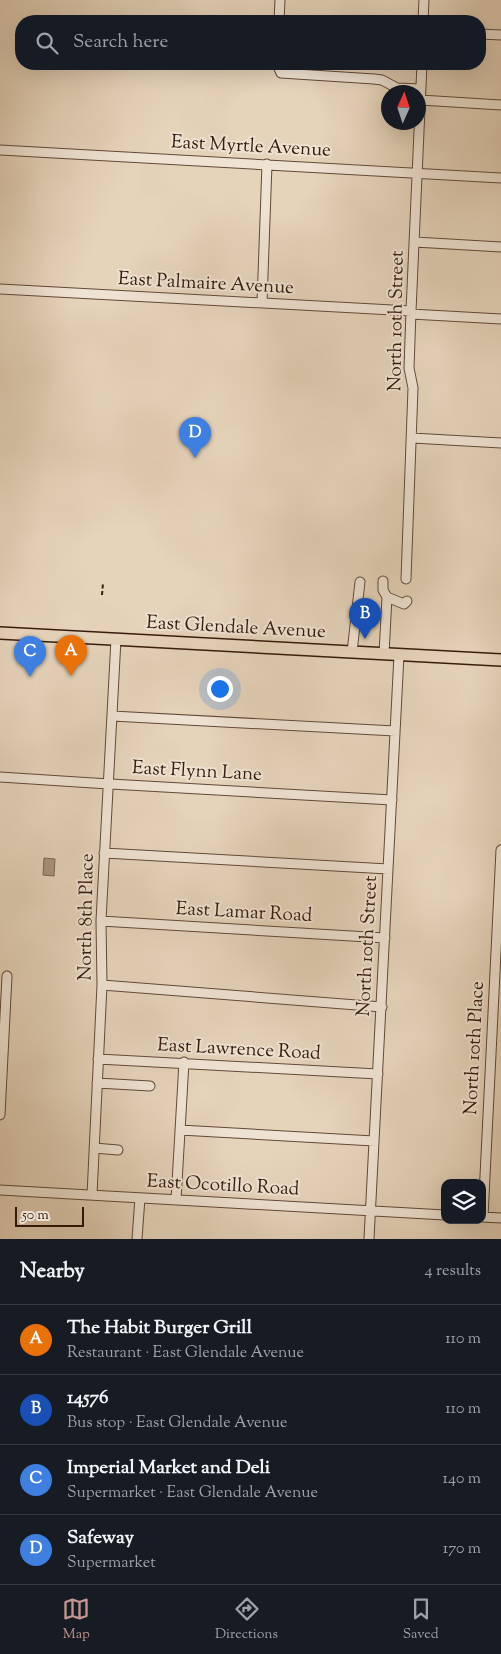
<!DOCTYPE html>
<meta charset="utf-8">
<style>
:root{--surface:#171b24;--page:#20242c;--text:#f1f3f6;--muted:#9ea1a6;--line:#363941;--accent:#c59692}
body{margin:0;font-family:"Sorts Mill Goudy",serif;background:var(--page);color:var(--text)}
.controls{position:absolute;right:15px;bottom:15px;display:grid;overflow:hidden;border-radius:10px;box-shadow:0 5px 20px #0002}
.controls button{width:45px;height:45px;display:grid;place-items:center;padding:0;border:0;border-bottom:1px solid var(--line);background:var(--surface);color:var(--text);font:25px sans-serif}
.compass{position:absolute;left:381px;top:85px;width:45px;height:45px;border-radius:50%;background:var(--surface);box-shadow:0 5px 20px #0002;rotate:3deg}
.scale{position:absolute;left:15px;bottom:12px;width:69px;box-sizing:border-box;padding-left:5px;border:2px solid #361b0b;border-top:0;font-size:14px;line-height:18px;white-space:nowrap;color:#361b0b;-webkit-text-stroke:4px #eee2d2;paint-order:stroke}
.you{position:absolute;left:219px;top:688px;width:18px;height:18px;margin:-12px;border:4px solid #fff;border-radius:50%;background:#1a73e8;box-shadow:0 0 0 8px #1a73e833}
.badge{display:grid;place-items:center;width:32px;height:32px;border-radius:50%;background:var(--accent);color:#fff;font-size:16px;font-weight:700}
.pin{position:absolute;translate:-50% -41px;filter:drop-shadow(0 1px 2px #0008)}
.pin::after{content:'';position:absolute;top:26px;width:18px;height:15px;background:inherit;clip-path:polygon(0 0,100% 0,50% 100%)}
.list{margin:0;padding:0;list-style:none}
h2{display:flex;justify-content:space-between;align-items:center;height:65px;margin:0;padding:0 20px;font-size:21px}
h2 small{font-size:16px;font-weight:400;color:var(--muted)}
.list li{display:grid;grid-template-columns:32px 1fr auto;gap:15px;align-items:center;box-sizing:border-box;height:70px;padding:0 20px;border-top:1px solid var(--line)}
.list b{display:block;font-size:19px;white-space:nowrap}
.list p{margin:0;font-size:16px;white-space:nowrap;color:var(--muted)}
.list em{font-size:16px;font-style:normal;color:var(--muted)}
.icon{flex:none;width:28px;height:28px;fill:none;stroke:currentColor;stroke-width:2;stroke-linecap:round;stroke-linejoin:round}
.map{position:relative;flex:none;width:501px;height:1239px;overflow:hidden}
.search{position:absolute;background:var(--surface);box-shadow:0 5px 20px #0002;left:15px;right:15px;top:15px;height:55px;display:flex;align-items:center;gap:12px;box-sizing:border-box;padding:0 18px;border-radius:20px;color:var(--muted);font-size:19px}
.sheet{height:345px;background:var(--surface)}
nav{display:flex;justify-content:space-around;align-items:center;box-sizing:border-box;height:70px;border-top:1px solid var(--line);background:var(--surface);font-size:14px;color:var(--muted)}
nav a{display:grid;justify-items:center;gap:2px}
nav .on{color:var(--accent)}
.map>svg:first-child{display:block}
.water{fill:#aa947e;stroke:#7c6450}
.lines{fill:none;stroke-linecap:round;stroke-linejoin:round}
.minor-casing{stroke:#624937;stroke-width:11}
.major-casing{stroke:#361b0b;stroke-width:14}
.path{stroke:#361b0b;stroke-width:2;stroke-dasharray:4 2.5;stroke-linecap:butt}
.minor{stroke:#eee2d2;stroke-width:9}
.major{stroke:#e5d3ba;stroke-width:11}
.labels{text-anchor:middle;dominant-baseline:central;stroke-width:4;stroke-linejoin:round;paint-order:stroke}
.street-label{font-size:19px;fill:#361b0b;stroke:#eee2d2}
</style>
<div class="map">
<svg width="501" height="1239" viewBox="0 0 501 1239">
<rect width="100%" height="100%" fill="#e5d3ba"/>
<filter id="stains"><feTurbulence type="fractalNoise" baseFrequency=".004" numOctaves="4"/><feColorMatrix values="0 0 0 0 .2 0 0 0 0 .09 0 0 0 0 .02 0 0 0 .5 -.17"/></filter>
<radialGradient id="worn" r=".72"><stop offset=".6" stop-color="#630" stop-opacity="0"/><stop offset="1" stop-color="#630" stop-opacity=".3"/></radialGradient>
<!-- water -->
<path class="water" d="M44,858L55,859L54,876L43,875Z"/>
<g class="lines">
<defs>
<path id="minor" d="M279,21L280,0
M423,21L424,0
M480,34L501,35
M277,64L281,73L374,79L382,80L397,88L421,89
M420,100L501,105
M0,150L501,178
M415,242L501,247
M0,289L411,311
M262,303L267,164
M411,314L501,319
M412,438L501,443
M406,579L413,388L409,368L411,311L422,64
M383,581V590L387,597L384,654
M387,597L404,604L407,601
M352,652L360,582
M112,716L395,731
M0,777L93,783L392,800
M104,853L388,869
M101,921L385,938
M102,985L382,1007
M98,1059L378,1074
M97,1083L150,1086
M0,1115L7,976
M180,1130L374,1141
M94,1148L118,1150
M0,1190L445,1215
M92,1195L102,985L101,921L116,639
M176,1200L184,1062
M482,1217L501,1218
M483,1217L501,850
M137,1239L140,1198
M369,1239L399,655"/>
<path id="major" d="M0,633L501,660"/>
</defs>
<!-- minor casing -->
<use href="#minor" class="minor-casing"/>
<!-- major casing -->
<use href="#major" class="major-casing"/>
<!-- path -->
<path class="path" d="M102,595L103,583"/>
<!-- minor -->
<use href="#minor" class="minor"/>
<!-- major -->
<use href="#major" class="major"/>
</g>
<g class="labels">
<!-- street labels -->
<g class="street-label">
<text transform="translate(251 147) rotate(3)">East Myrtle Avenue</text>
<text transform="translate(206 284) rotate(3)">East Palmaire Avenue</text>
<text transform="translate(397 321) rotate(-89)">North 10th Street</text>
<text transform="translate(236 628) rotate(3)">East Glendale Avenue</text>
<text transform="translate(197 772) rotate(3)">East Flynn Lane</text>
<text transform="translate(244 913) rotate(3)">East Lamar Road</text>
<text transform="translate(87 917) rotate(-89)">North 8th Place</text>
<text transform="translate(368 946) rotate(-87)">North 10th Street</text>
<text transform="translate(475 1048) rotate(-87)">North 10th Place</text>
<text transform="translate(239 1050) rotate(3)">East Lawrence Road</text>
<text transform="translate(223 1186) rotate(3)">East Ocotillo Road</text>
</g>
</g>
<rect width="100%" height="100%" filter="url(#stains)"/>
<rect width="100%" height="100%" fill="url(#worn)"/>
</svg>
<div class="controls">
<button><svg class="icon" aria-label="layers" viewBox="0 0 24 24"><path d="M12 4l9 5-9 5-9-5zM3 14l9 5 9-5"/></svg></button>
</div>
<svg class="compass" viewBox="-18 -18 36 36"><path d="M0-13l5 13h-10z" fill="#e53935"/><path d="M0 13l5-13h-10z" fill="#9ea1a6"/></svg>
<div class="scale">50 m</div>
<div class="you"></div>
<div class="pin badge" style="left:71px;top:676px;background:#e8710a">A</div>
<div class="pin badge" style="left:365px;top:639px;background:#1a4fb4">B</div>
<div class="pin badge" style="left:30px;top:677px;background:#3f7fe0">C</div>
<div class="pin badge" style="left:195px;top:458px;background:#3f7fe0">D</div>
<div class="search"><svg class="icon" aria-label="search" viewBox="0 0 24 24"><circle cx="10" cy="10" r="6"/><path d="M15 15l6 6"/></svg>Search here</div>
</div>
<section class="sheet">
<h2>Nearby<small>4 results</small></h2>
<ul class="list">
<li><span class="badge" style="background:#e8710a">A</span><div><b>The Habit Burger Grill</b><p>Restaurant · East Glendale Avenue</p></div><em>110 m</em></li>
<li><span class="badge" style="background:#1a4fb4">B</span><div><b>14576</b><p>Bus stop · East Glendale Avenue</p></div><em>110 m</em></li>
<li><span class="badge" style="background:#3f7fe0">C</span><div><b>Imperial Market and Deli</b><p>Supermarket · East Glendale Avenue</p></div><em>140 m</em></li>
<li><span class="badge" style="background:#3f7fe0">D</span><div><b>Safeway</b><p>Supermarket</p></div><em>170 m</em></li>
</ul>
</section>
<nav>
<a class="on"><svg class="icon" aria-label="map" viewBox="0 0 24 24"><path d="M3 6l6-2 6 2 6-2v14l-6 2-6-2-6 2zM9 4v14M15 6v14"/></svg>Map</a>
<a><svg class="icon" aria-label="directions" viewBox="0 0 24 24"><path d="M12 3l9 9-9 9-9-9zM9 14v-3h6M13 9l2 2-2 2"/></svg>Directions</a>
<a><svg class="icon" aria-label="saved" viewBox="0 0 24 24"><path d="M7 4h10v16l-5-4-5 4z"/></svg>Saved</a>
</nav>
